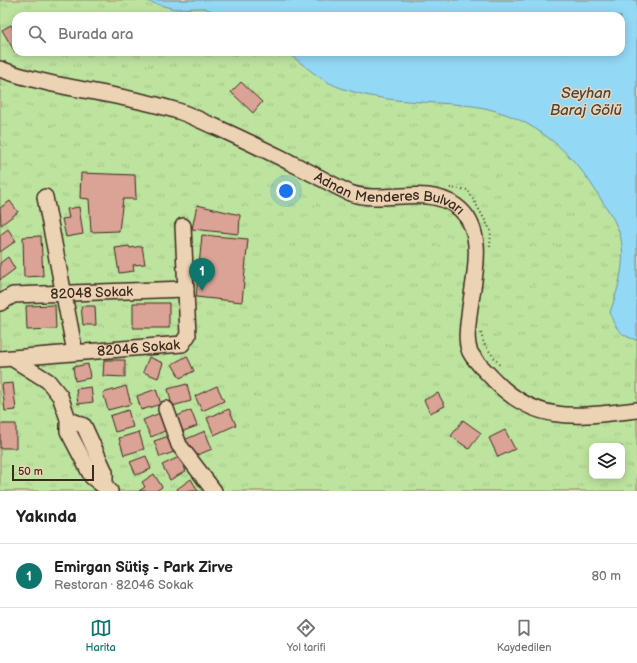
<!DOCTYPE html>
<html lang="tr">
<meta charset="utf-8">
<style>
:root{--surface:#fff;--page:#f2f2f2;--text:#202124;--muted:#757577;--line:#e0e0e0;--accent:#0f766e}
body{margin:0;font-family:"Balsamiq Sans",sans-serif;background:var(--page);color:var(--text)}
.controls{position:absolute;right:12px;bottom:12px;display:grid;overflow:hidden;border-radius:8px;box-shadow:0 2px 10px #0003}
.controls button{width:36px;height:36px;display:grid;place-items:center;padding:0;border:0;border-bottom:1px solid var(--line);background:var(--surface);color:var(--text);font:20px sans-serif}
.scale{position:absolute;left:12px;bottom:10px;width:82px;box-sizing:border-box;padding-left:4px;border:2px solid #3b2a1e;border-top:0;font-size:11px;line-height:14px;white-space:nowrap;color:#3b2a1e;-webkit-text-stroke:3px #ecd3b4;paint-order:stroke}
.you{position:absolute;left:286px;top:191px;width:14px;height:14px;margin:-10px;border:3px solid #fff;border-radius:50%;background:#1a73e8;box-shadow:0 0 0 6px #1a73e833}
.badge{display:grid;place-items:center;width:26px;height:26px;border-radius:50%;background:var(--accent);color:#fff;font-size:13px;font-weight:700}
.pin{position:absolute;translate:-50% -33px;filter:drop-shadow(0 1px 2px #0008)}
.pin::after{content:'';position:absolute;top:21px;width:14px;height:12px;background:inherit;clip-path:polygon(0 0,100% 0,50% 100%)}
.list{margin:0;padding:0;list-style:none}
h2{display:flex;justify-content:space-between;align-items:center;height:52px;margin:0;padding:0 16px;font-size:17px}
h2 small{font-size:13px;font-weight:400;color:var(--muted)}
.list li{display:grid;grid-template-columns:26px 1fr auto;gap:12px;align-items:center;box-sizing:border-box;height:64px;padding:0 16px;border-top:1px solid var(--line)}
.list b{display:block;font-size:15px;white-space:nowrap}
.list p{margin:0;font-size:13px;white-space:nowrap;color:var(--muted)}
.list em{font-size:13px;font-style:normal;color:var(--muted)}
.icon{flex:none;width:22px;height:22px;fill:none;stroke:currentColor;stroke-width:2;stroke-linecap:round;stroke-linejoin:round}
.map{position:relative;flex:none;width:637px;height:491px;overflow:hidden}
.search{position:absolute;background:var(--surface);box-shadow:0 2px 10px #0003;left:12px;right:12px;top:12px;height:44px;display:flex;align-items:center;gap:10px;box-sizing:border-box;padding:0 14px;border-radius:12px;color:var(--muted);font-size:15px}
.sheet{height:116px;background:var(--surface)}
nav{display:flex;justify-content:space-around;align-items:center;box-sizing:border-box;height:56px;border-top:1px solid var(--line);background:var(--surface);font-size:11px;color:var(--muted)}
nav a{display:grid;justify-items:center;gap:2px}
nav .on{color:var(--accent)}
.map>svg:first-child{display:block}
.park{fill:url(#park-tufts);stroke:#7c875e;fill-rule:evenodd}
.water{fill:#93d8f5;stroke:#70929f}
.building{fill:#dba296;stroke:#3b2a1e}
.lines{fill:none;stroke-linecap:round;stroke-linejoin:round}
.minor-casing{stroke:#3b2a1e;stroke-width:18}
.path{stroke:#3b2a1e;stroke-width:2;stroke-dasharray:1 3;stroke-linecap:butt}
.minor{stroke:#ecd3b4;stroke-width:15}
.labels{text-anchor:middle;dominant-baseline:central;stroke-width:3;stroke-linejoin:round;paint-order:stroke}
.street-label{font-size:14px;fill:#3b2a1e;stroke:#ecd3b4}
.water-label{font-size:15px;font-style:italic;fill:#48443e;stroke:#ecd3b4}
</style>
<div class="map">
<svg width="637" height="491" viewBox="0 0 637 491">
<defs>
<pattern id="park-tufts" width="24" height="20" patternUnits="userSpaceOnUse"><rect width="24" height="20" fill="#bde49f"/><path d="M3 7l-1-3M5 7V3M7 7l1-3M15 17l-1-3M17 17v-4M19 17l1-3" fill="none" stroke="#a3c488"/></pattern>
</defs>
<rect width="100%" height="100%" fill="#ecd3b4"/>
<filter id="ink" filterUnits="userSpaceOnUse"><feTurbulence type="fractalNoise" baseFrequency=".025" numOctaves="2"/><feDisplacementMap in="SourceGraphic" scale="8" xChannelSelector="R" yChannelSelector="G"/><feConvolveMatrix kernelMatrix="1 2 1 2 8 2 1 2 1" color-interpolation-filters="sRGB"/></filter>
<g filter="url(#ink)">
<!-- park -->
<path class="park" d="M0,0H637V491H0ZM16,16H621V52H16ZM592,446H622V476H592Z"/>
<!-- water -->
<path class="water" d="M143,0H637V340C622,337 613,327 610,312C619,287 629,253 617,227C613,217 606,207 600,198C571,147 524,110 464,105C421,101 386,103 344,89C321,82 306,66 286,52H621V16H223L204,8L174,9Z"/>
<!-- building -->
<path class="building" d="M11,25L16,33L15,52L2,30Z
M241,82L262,102L253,113L231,92Z
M81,173L135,175L136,199H123L119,231L91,232L89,199L80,198Z
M10,201L18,212L1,225L0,208Z
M197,205L240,215L239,234L192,229Z
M79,207L83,234L66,237L62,219L69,218L67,209Z
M8,229L16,241L0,252V235Z
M202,235L248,239L242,302L196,297Z
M41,236L43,276L24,277L23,237Z
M129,246L130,248L142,246L145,264L133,265L134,271L119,273L115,248Z
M8,257L15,269L0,280V263Z
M133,303H169V328H133Z
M55,305L56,329L27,330L26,306Z
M81,306H95L96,325H83Z
M187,356L194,371L180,378L172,364Z
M149,357L163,363L158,378L143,372Z
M104,360H125V377L103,376Z
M88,364L90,378L75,381L73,367Z
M13,383L16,410L5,411L2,384Z
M187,384L191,401L172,406L168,389Z
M126,386L131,404L108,410L103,393Z
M217,386L224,401L202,411L195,396Z
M91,387L93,402L78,404L76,389Z
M156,389L161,404L141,410L137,396Z
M438,393L445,406L430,413L424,400Z
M229,409L236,425L214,435L207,418Z
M128,410L133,427L115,432L110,416Z
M191,410L197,426L181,432L175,417Z
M160,413L167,430L151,437L143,420Z
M463,420L481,433L469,449L451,436Z
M0,424H16V448H0Z
M505,430L515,449L498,457L489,438Z
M205,431L212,449L195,456L184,440Z
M139,432L144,449L124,455L119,438Z
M169,436L174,452L160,457L154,441Z
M146,456L151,469L136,475L130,462Z
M179,457L186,471L170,480L162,465Z
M154,474L162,487L156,491H139L145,487L142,482Z
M191,479L198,491H178L177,489Z"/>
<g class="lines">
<defs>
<g id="minor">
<path id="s1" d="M0,69C57,90 119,92 178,111C191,115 203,122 216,127C247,141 278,156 309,172C323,179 336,187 350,193C384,205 425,184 456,206C489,230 473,280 469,315C468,327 465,340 470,352C475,362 487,372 494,380C538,426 580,416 637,410"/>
<path d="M45,197L75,352"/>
<path id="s2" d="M0,303L13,295L186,289"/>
<path id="s3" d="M0,359L182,344L188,335L183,226"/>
<path d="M13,359L48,381L60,396L68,419V431L92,477L110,491"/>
<path d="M166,409L179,445L214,491"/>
<path d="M68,419L84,426L105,472V485"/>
</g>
</defs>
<!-- minor casing -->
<use href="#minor" class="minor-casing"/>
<!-- path -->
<path class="path" d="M450,188L468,190L491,231L490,248
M481,333L484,344L501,367"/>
<!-- minor -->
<use href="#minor" class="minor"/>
</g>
</g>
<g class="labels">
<!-- street labels -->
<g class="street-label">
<text stroke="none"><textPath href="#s1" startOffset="413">Adnan Menderes Bulvarı</textPath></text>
<text stroke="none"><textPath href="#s2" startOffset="94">82048 Sokak</textPath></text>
<text stroke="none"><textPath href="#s3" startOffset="139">82046 Sokak</textPath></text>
</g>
<!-- water labels -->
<g class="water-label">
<text x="586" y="93">Seyhan<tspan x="586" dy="17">Baraj Gölü</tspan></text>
</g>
</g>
</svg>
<div class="controls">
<button><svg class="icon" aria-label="layers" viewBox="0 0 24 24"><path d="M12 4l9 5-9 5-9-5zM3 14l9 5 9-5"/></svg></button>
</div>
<div class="scale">50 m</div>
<div class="you"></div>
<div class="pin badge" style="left:202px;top:291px">1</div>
<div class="search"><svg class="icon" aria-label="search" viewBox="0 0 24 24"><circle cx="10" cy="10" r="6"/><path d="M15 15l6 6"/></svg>Burada ara</div>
</div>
<section class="sheet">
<h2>Yakında<small></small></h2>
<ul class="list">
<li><span class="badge">1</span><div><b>Emirgan Sütiş - Park Zirve</b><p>Restoran · 82046 Sokak</p></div><em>80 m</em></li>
</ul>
</section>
<nav>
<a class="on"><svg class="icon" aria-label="map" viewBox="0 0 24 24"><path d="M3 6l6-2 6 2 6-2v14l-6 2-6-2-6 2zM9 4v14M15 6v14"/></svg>Harita</a>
<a><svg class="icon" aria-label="directions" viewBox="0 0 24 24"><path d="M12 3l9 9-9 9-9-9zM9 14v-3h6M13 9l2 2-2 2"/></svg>Yol tarifi</a>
<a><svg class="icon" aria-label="saved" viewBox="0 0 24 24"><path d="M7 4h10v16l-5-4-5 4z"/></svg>Kaydedilen</a>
</nav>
